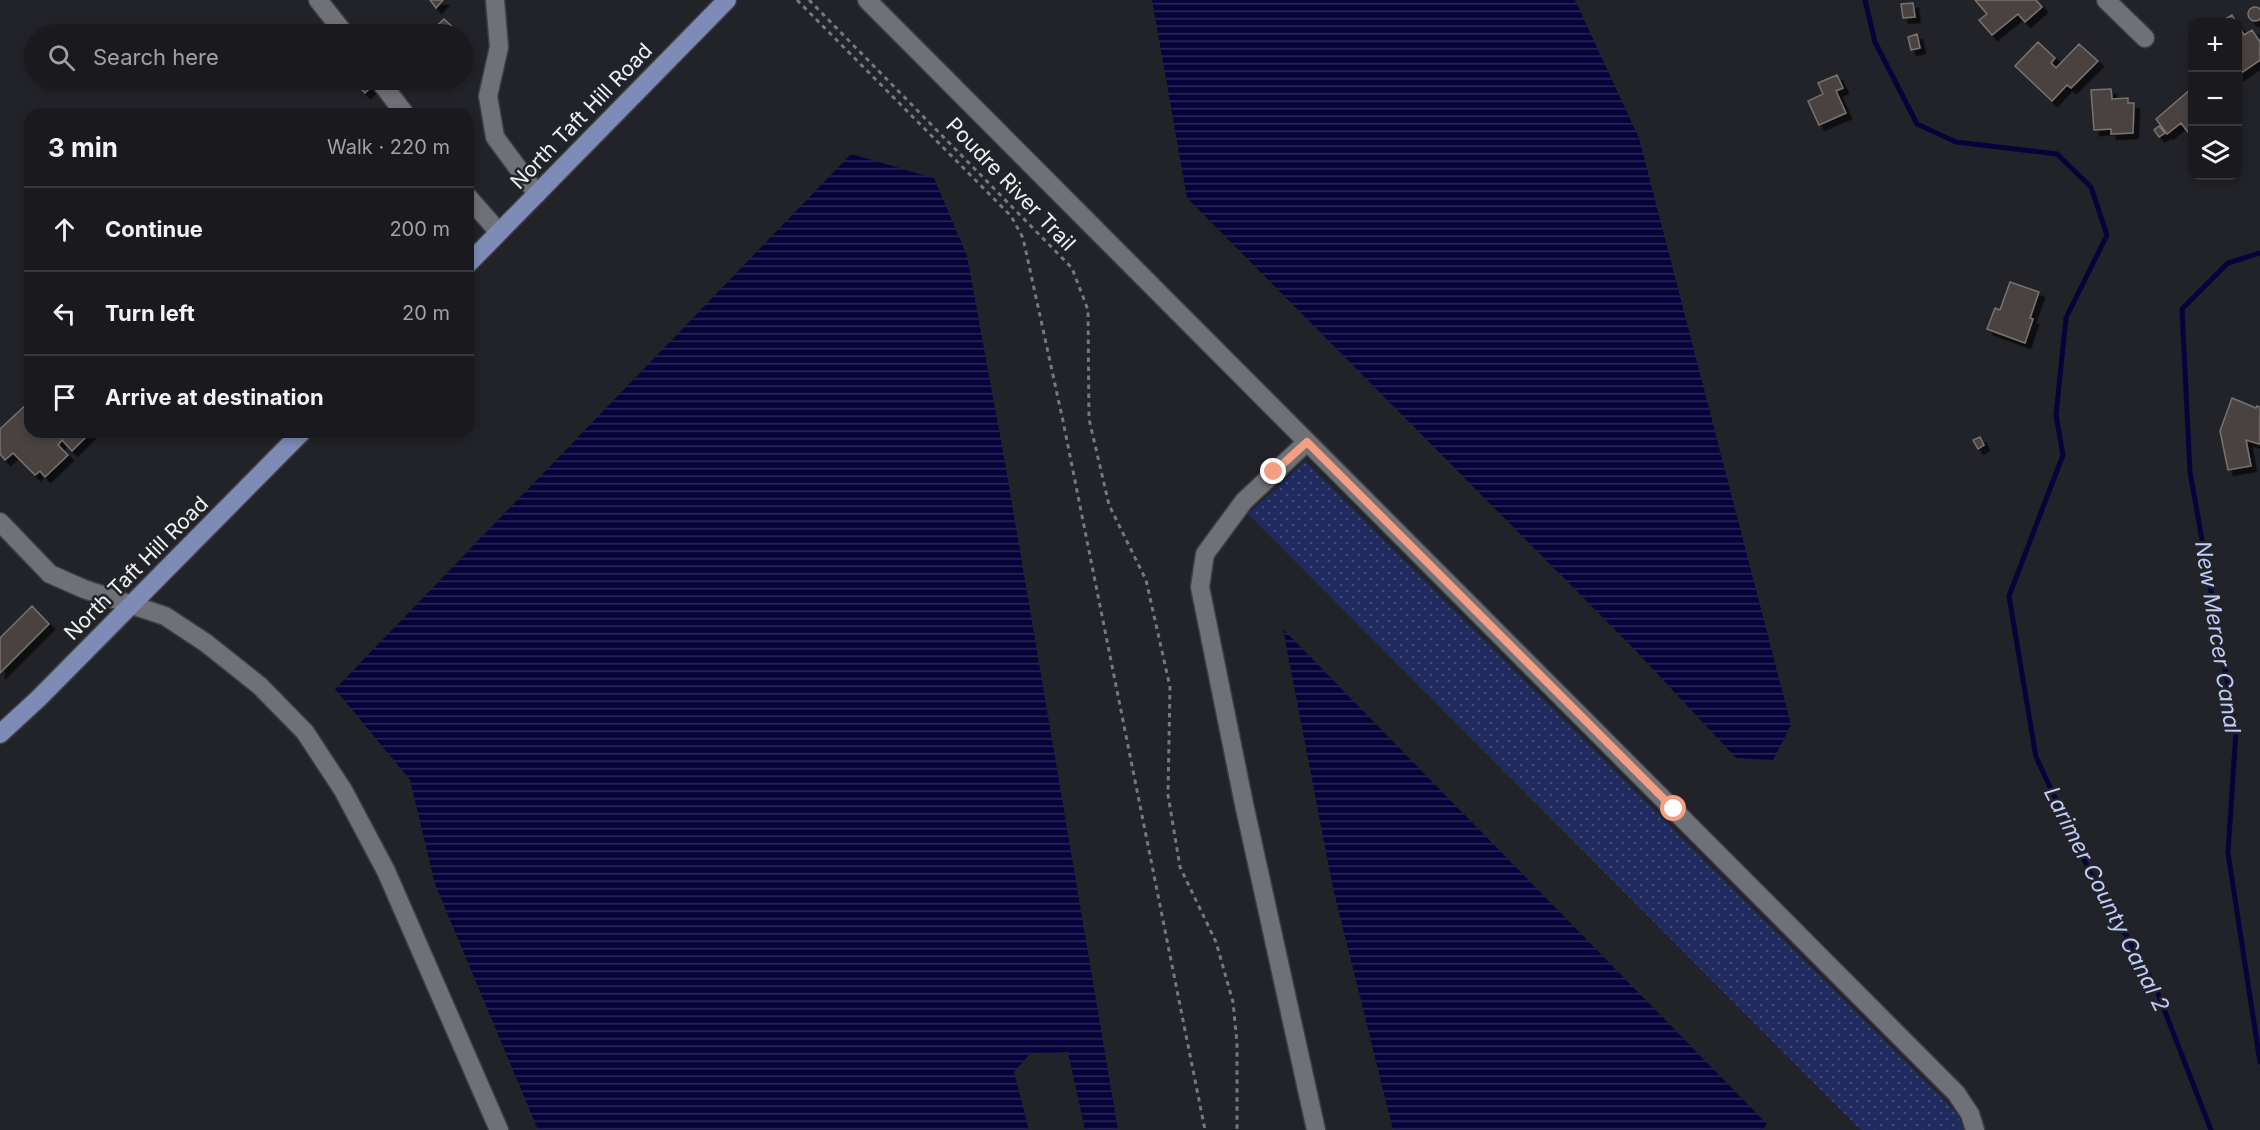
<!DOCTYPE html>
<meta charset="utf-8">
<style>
:root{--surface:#1a1a1e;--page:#232327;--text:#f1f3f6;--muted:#9fa1a4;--line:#38383c}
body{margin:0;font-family:Inter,sans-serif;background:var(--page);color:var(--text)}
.controls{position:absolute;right:18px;top:18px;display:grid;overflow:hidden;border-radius:12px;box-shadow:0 3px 9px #0003}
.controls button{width:54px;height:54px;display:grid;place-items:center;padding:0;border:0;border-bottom:2px solid var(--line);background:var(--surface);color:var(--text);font:30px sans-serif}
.stop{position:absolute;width:18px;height:18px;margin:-14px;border:4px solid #f2a081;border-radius:50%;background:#fff}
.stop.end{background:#f2a081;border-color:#fff;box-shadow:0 2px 6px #0008}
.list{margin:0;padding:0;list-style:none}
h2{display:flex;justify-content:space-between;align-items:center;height:78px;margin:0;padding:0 24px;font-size:26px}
h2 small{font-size:20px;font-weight:400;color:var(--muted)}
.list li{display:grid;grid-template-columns:39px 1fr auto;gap:18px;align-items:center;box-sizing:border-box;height:84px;padding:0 24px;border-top:2px solid var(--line)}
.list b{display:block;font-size:22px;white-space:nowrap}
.list em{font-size:20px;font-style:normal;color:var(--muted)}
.icon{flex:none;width:33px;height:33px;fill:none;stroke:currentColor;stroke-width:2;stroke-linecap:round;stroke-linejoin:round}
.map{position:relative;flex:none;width:2260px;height:1130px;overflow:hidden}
.search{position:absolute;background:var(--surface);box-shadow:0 3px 9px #0003;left:24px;top:24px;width:450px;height:66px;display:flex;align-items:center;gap:15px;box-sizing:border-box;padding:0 21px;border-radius:33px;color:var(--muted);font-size:22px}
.panel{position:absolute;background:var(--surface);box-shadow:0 3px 9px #0003;left:24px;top:108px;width:450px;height:330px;border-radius:18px}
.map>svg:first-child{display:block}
.grass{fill:url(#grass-dots)}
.water{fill:url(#water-rules)}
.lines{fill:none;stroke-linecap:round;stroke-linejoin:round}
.stream{stroke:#06033a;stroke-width:5}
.building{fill:#484341;stroke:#787270;stroke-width:1.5;filter:url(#shadow)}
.minor-casing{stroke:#3d3f42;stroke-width:21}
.major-casing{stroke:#3d3f42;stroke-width:21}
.path{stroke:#77787c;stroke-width:3;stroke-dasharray:4.5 4.5;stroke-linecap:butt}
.minor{stroke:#707177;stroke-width:18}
.major{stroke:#7e8bb7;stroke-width:18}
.route{stroke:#f2a081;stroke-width:8}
.labels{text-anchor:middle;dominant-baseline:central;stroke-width:5;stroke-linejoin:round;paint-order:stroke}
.street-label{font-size:21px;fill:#eeeff2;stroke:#222328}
.water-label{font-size:22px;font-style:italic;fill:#c1cefa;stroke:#222328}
</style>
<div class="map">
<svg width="2260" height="1130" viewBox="0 0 2260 1130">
<defs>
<pattern id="grass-dots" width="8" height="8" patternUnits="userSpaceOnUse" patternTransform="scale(1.5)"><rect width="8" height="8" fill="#202a5f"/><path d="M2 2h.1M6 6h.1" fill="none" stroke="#414976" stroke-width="1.8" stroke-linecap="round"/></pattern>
<pattern id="water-rules" width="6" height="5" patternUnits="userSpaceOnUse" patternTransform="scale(1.5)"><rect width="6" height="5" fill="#06033a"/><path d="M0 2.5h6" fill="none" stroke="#2b2857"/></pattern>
<filter id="shadow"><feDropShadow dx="5.5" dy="5.5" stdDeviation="0" flood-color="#0009"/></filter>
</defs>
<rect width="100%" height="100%" fill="#222328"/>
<!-- grass -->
<path class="grass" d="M1305,461L1954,1110L1966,1130H1861L1248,514Z"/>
<!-- water -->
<path class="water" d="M1152,0H1575L1639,138L1791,725L1773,760L1736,758L1637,652L1187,198Z
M851,154L934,178L967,256L1006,468L1118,1130H1085L1068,1052L1030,1054L1014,1072L1029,1130H538L435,884L410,780L335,689Z
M1283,629L1767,1124L1762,1130H1393L1333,888Z"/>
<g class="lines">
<!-- stream -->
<path class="stream" d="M1865,0L1875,42L1917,124L1956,142L2057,154L2091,187L2107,235L2066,318L2056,415L2063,455L2009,596L2036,757L2089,870L2155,986L2211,1130
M2260,253L2228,263L2182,309L2190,472L2236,731L2228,853L2260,1062"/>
</g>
<!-- building -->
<path class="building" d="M430,0H443L436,8Z
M1975,0H2036L2042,7L2025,22L2018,14L1992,35L1979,20L1987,14Z
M1913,3L1915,17L1903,18L1901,4Z
M2248 14a7 7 0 1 1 14 0a7 7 0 1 1-14 0Z
M2232,15L2236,22H2220Z
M444,19L460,34H428Z
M2238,24L2244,35L2252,30L2260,42V60L2238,75Z
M1917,34L1920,48L1911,50L1908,37Z
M2038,42L2055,58L2051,63L2056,68L2079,44L2098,61L2071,88L2067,85L2052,101L2015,66Z
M1837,75L1843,88L1836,91L1846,113L1819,125L1808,101L1823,94L1818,83Z
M365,80L373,85L365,93L358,86Z
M2192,88V128L2188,132L2181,123L2167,134L2156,119Z
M2111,89L2112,99L2128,98V103H2134L2133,133L2111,134V129L2094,130L2091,90Z
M2159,126L2165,133L2159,137L2154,130Z
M2010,282L2039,292L2030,318L2033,319L2025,343L1987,329L1995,308L2000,310Z
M2232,398L2256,408L2257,406L2260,407V443L2259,444L2246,440L2251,466L2228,470L2220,431Z
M30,401V432H91L72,451L62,440L58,445L68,455L45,477L40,471L35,475L13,453L5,460L0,454V429Z
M1980,437L1984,445L1978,449L1973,440Z
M32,606L49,624L0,673V638Z"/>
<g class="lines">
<defs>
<path id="minor" d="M318,0L345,34
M495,0L499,47L488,96L495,137L537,194
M867,0L1956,1093L1970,1114L1975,1130
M2106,0L2145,38
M379,80L405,114
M468,197L498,231
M1307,442L1244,501L1205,554L1200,587L1244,804L1316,1130
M0,522L50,574L84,589L165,616L206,643L260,686L305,732L343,790L386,871L499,1130"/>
<path id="major" d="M468,264L727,0
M0,734L39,698L302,432"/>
</defs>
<!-- minor casing -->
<use href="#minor" class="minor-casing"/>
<!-- major casing -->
<use href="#major" class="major-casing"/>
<!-- path -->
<path class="path" d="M797,0L1011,216L1023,238L1063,421L1205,1130
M809,0L1072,268L1088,310L1089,419L1109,505L1146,580L1170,687L1168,795L1180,867L1216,942L1233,1002L1237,1043V1130"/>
<!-- minor -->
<use href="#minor" class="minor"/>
<!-- major -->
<use href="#major" class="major"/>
</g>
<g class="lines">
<!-- route -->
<path class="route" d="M1274,472L1307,442L1674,809"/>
</g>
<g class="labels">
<!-- street labels -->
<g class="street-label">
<text transform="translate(581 116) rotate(-46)">North Taft Hill Road</text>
<text transform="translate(1011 184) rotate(46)">Poudre River Trail</text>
<text transform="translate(136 568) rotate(-45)">North Taft Hill Road</text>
</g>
<!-- water labels -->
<g class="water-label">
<text transform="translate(2218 637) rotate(81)">New Mercer Canal</text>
<text transform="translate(2107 899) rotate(63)">Larimer County Canal 2</text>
</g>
</g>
</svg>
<div class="controls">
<button>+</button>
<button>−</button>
<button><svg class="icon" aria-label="layers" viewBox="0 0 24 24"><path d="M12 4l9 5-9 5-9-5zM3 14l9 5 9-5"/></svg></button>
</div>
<div class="stop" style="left:1674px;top:809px"></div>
<div class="stop end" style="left:1274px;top:472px"></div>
<div class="search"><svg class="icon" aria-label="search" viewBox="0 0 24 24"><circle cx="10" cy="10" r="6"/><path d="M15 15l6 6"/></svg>Search here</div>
<section class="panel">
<h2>3 min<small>Walk · 220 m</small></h2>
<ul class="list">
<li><svg class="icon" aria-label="ahead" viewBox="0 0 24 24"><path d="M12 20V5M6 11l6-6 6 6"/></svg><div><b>Continue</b></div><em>200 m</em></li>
<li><svg class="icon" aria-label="left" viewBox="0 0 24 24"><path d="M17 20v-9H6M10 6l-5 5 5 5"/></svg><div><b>Turn left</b></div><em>20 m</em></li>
<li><svg class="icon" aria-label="arrive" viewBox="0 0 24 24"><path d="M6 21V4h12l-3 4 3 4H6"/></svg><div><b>Arrive at destination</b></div></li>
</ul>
</section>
</div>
